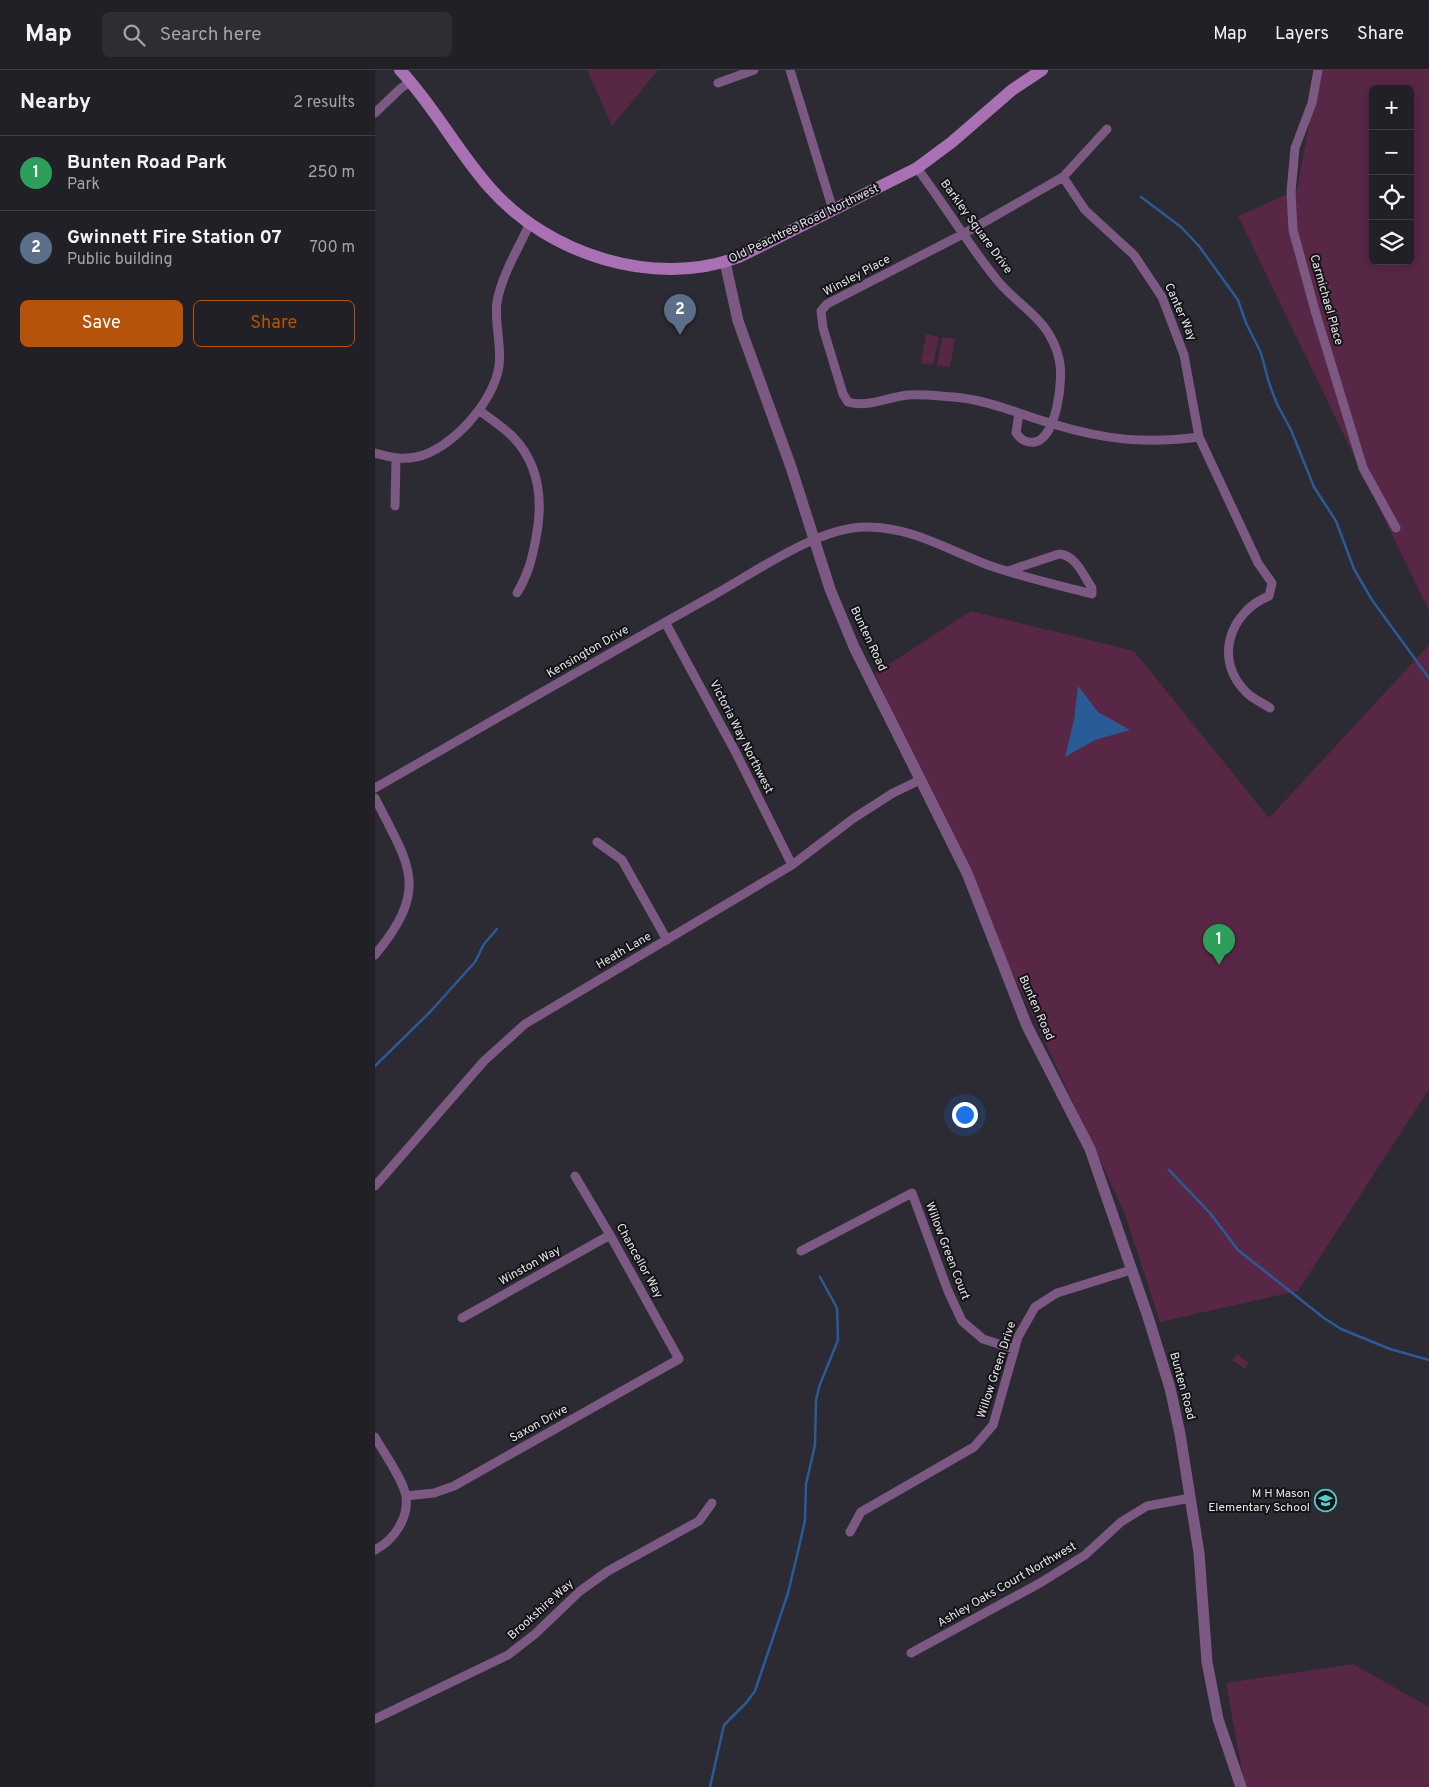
<!DOCTYPE html>
<meta charset="utf-8">
<style>
:root{--surface:#212026;--page:#2d2d32;--text:#f1f3f6;--muted:#a2a3a7;--line:#3e3e43;--accent:#b45309}
body{margin:0;font-family:Overpass,sans-serif;background:var(--page);color:var(--text)}
.controls{position:absolute;right:15px;top:15px;display:grid;overflow:hidden;border-radius:8px;box-shadow:0 2px 12px #0003}
.controls button{width:45px;height:45px;display:grid;place-items:center;padding:0;border:0;border-bottom:1px solid var(--line);background:var(--surface);color:var(--text);font:25px sans-serif}
.you{position:absolute;left:589px;top:1044px;width:18px;height:18px;margin:-12px;border:4px solid #fff;border-radius:50%;background:#1a73e8;box-shadow:0 0 0 8px #1a73e833}
.badge{display:grid;place-items:center;width:32px;height:32px;border-radius:50%;background:var(--accent);color:#fff;font-size:16px;font-weight:700}
.pin{position:absolute;translate:-50% -41px;filter:drop-shadow(0 1px 2px #0008)}
.pin::after{content:'';position:absolute;top:26px;width:18px;height:15px;background:inherit;clip-path:polygon(0 0,100% 0,50% 100%)}
.list{margin:0;padding:0;list-style:none}
h2{display:flex;justify-content:space-between;align-items:center;height:65px;margin:0;padding:0 20px;font-size:21px}
h2 small{font-size:16px;font-weight:400;color:var(--muted)}
.list li{display:grid;grid-template-columns:32px 1fr auto;gap:15px;align-items:center;box-sizing:border-box;height:75px;padding:0 20px;border-top:1px solid var(--line)}
.list b{display:block;font-size:19px;white-space:nowrap}
.list p{margin:0;font-size:16px;white-space:nowrap;color:var(--muted)}
.list em{font-size:16px;font-style:normal;color:var(--muted)}
.actions{display:flex;gap:10px;padding:15px 20px}
.actions a{flex:1;padding:11px 0;border:1px solid var(--accent);border-radius:8px;text-align:center;font-size:18px;color:var(--accent)}
.actions .main{background:var(--accent);color:#fff}
.icon{flex:none;width:28px;height:28px;fill:none;stroke:currentColor;stroke-width:2;stroke-linecap:round;stroke-linejoin:round}
.map{position:relative;flex:none;width:1054px;height:1717px;overflow:hidden}
header{display:flex;align-items:center;gap:30px;box-sizing:border-box;height:70px;padding:0 25px;background:var(--surface);border-bottom:1px solid var(--line)}
header strong{font-size:24px}
nav{display:flex;gap:28px;margin-inline-start:auto;font-size:18px}
.search{width:350px;height:45px;background:var(--page);display:flex;align-items:center;gap:12px;box-sizing:border-box;padding:0 18px;border-radius:8px;color:var(--muted);font-size:19px}
main{display:flex}
aside{flex:1;background:var(--surface)}
.map>svg:first-child{display:block}
.green{fill:#582746;fill-rule:evenodd}
.water{fill:#2b5b97}
.lines{fill:none;stroke-linecap:round;stroke-linejoin:round}
.stream{stroke:#2b5b97;stroke-width:2.5}
.minor{stroke:#7c5982;stroke-width:9}
.tertiary{stroke:#7c5982;stroke-width:11}
.secondary{stroke:#a971b4;stroke-width:12}
.labels{text-anchor:middle;dominant-baseline:central;stroke-width:4;stroke-linejoin:round;paint-order:stroke}
.street-label{font-size:12px;fill:#e6e5ea;stroke:#141317}
.poi-label{font-size:12px;fill:#e6e5ea;stroke:#141317;text-anchor:end}
</style>
<header>
<strong>Map</strong>
<div class="search"><svg class="icon" aria-label="search" viewBox="0 0 24 24"><circle cx="10" cy="10" r="6"/><path d="M15 15l6 6"/></svg>Search here</div>
<nav><a>Map</a><a>Layers</a><a>Share</a></nav>
</header>
<main>
<aside>
<h2>Nearby<small>2 results</small></h2>
<ul class="list">
<li><span class="badge" style="background:#2e9e5b">1</span><div><b>Bunten Road Park</b><p>Park</p></div><em>250 m</em></li>
<li><span class="badge" style="background:#5c6f8a">2</span><div><b>Gwinnett Fire Station 07</b><p>Public building</p></div><em>700 m</em></li>
</ul>
<div class="actions"><a class="main">Save</a><a>Share</a></div>
</aside>
<div class="map">
<svg width="1054" height="1717" viewBox="0 0 1054 1717">
<rect width="100%" height="100%" fill="#2c2a32"/>
<!-- green -->
<path class="green" d="M212,0H283L237,56Z
M944,0H1054V541L863,146L922,120ZM998,19H1035V191H998Z
M551,264L564,267L558,295L546,293Z
M567,267L580,269L575,297L562,295Z
M596,541L759,581L894,748L1054,575V1019L923,1221L785,1252L750,1144L651,931L568,760L500,603Z
M862,1284L874,1293L870,1299L857,1290Z
M978,1594L1054,1637V1717H870L851,1613Z"/>
<!-- water -->
<path class="water" d="M703,616L723,642L755,660L720,670L690,687L699,650Z"/>
<g class="lines">
<!-- stream -->
<path class="stream" d="M766,127L806,157L824,176L863,230L871,253L886,283L894,313L902,334L916,360L939,417L961,451L979,499L997,530L1054,608
M0,996L55,942L100,892L109,874L122,859
M794,1100L835,1143L863,1180L949,1248L966,1259L1015,1279L1054,1290
M335,1717L349,1655L371,1633L380,1621L413,1523L424,1477L430,1450L431,1414L440,1375L441,1331L444,1317L463,1270L462,1238L445,1207"/>
<!-- minor -->
<path class="minor" d="M415,0L458,140
M943,0L937,33L920,78L916,122L918,160L941,244L988,398L1021,458
M343,13L379,0
M0,43L26,18L36,12
M732,59L688,107L590,163L452,234L446,241L448,258L468,324L473,332C493,338 513,327 533,325C548,324 564,326 579,327C614,330 644,344 678,354C731,370 769,374 824,367
M542,98C569,134 593,174 622,210C645,238 675,249 684,289C689,308 682,367 660,372C651,373 646,370 641,363L644,343
M688,107L710,140L759,185L787,227L809,285L824,367L883,493L897,513L894,526C854,542 838,591 872,623C878,629 888,633 895,638
M104,340C115,349 128,357 138,367C165,395 168,432 161,468C157,489 153,505 142,523
M0,383C14,387 27,390 41,387C76,380 119,332 124,296C127,275 119,253 122,232C127,204 143,180 154,155
M20,436L21,389
M290,552L360,681L417,795
M0,718C112,654 224,589 337,526C379,503 444,456 492,457C537,457 573,480 613,495C647,507 682,515 717,524V518C708,505 701,485 684,484L633,501
M0,728C35,797 55,818 0,885
M222,772L247,790L292,870
M0,1116L109,991L150,954L417,795L479,748L518,723L545,710
M426,1181L537,1123L573,1221L587,1251L608,1269L639,1279
M87,1248L235,1165
M0,1367C8,1382 28,1409 31,1426C34,1448 19,1470 0,1480
M31,1426L59,1423L79,1416L304,1289L235,1165L200,1106
M475,1462L486,1442L599,1377L618,1355L643,1267L660,1237L682,1223L756,1200
M536,1583L665,1513L710,1485L746,1452L772,1436L816,1428
M0,1649L133,1585L160,1564L205,1521L233,1501L324,1451L337,1433"/>
<!-- tertiary -->
<path class="tertiary" d="M350,192L363,251L416,397L455,519L479,577L592,803L652,956L715,1079L773,1247L795,1318L805,1364L824,1483L832,1592L843,1649L866,1717"/>
<!-- secondary -->
<path class="secondary" d="M25,0C59,36 82,81 115,118C173,184 279,219 364,187L542,98L577,72L637,20L667,0"/>
</g>
<!-- icons -->
<defs>
<symbol id="school-ring" viewBox="-11 -11 22 22"><circle r="9.5" fill="#141317" stroke="#54cdc6" stroke-width="1.5"/><path d="M0-5L7-2L0 1L-7-2ZM-4 1L0 2.5L4 1V4Q0 6-4 4Z" fill="#54cdc6"/></symbol>
</defs>
<g fill-rule="evenodd">
<use href="#school-ring" x="938" y="1418" width="25" height="25"/>
</g>
<g class="labels">
<!-- street labels -->
<g class="street-label">
<text transform="translate(429 154) rotate(-26)">Old Peachtree Road Northwest</text>
<text transform="translate(601 157) rotate(54)">Barkley Square Drive</text>
<text transform="translate(482 206) rotate(-28)">Winsley Place</text>
<text transform="translate(951 230) rotate(74)">Carmichael Place</text>
<text transform="translate(805 242) rotate(66)">Canter Way</text>
<text transform="translate(493 569) rotate(65)">Bunten Road</text>
<text transform="translate(213 582) rotate(-30)">Kensington Drive</text>
<text transform="translate(366 667) rotate(63)">Victoria Way Northwest</text>
<text transform="translate(249 881) rotate(-30)">Heath Lane</text>
<text transform="translate(661 938) rotate(66)">Bunten Road</text>
<text transform="translate(572 1181) rotate(69)">Willow Green Court</text>
<text transform="translate(264 1191) rotate(61)">Chancellor Way</text>
<text transform="translate(155 1196) rotate(-29)">Winston Way</text>
<text transform="translate(622 1300) rotate(-72)">Willow Green Drive</text>
<text transform="translate(807 1316) rotate(75)">Bunten Road</text>
<text transform="translate(164 1354) rotate(-29)">Saxon Drive</text>
<text transform="translate(632 1515) rotate(-30)">Ashley Oaks Court Northwest</text>
<text transform="translate(166 1540) rotate(-42)">Brookshire Way</text>
</g>
<!-- poi labels -->
<g class="poi-label">
<text x="935" y="1424">M H Mason<tspan x="935" dy="14">Elementary School</tspan></text>
</g>
</g>
</svg>
<div class="controls">
<button>+</button>
<button>−</button>
<button><svg class="icon" aria-label="locate" viewBox="0 0 24 24"><circle cx="12" cy="12" r="6"/><path d="M12 2v4M12 18v4M2 12h4M18 12h4"/></svg></button>
<button><svg class="icon" aria-label="layers" viewBox="0 0 24 24"><path d="M12 4l9 5-9 5-9-5zM3 14l9 5 9-5"/></svg></button>
</div>
<div class="you"></div>
<div class="pin badge" style="left:844px;top:895px;background:#2e9e5b">1</div>
<div class="pin badge" style="left:305px;top:265px;background:#5c6f8a">2</div>
</div>
</main>
